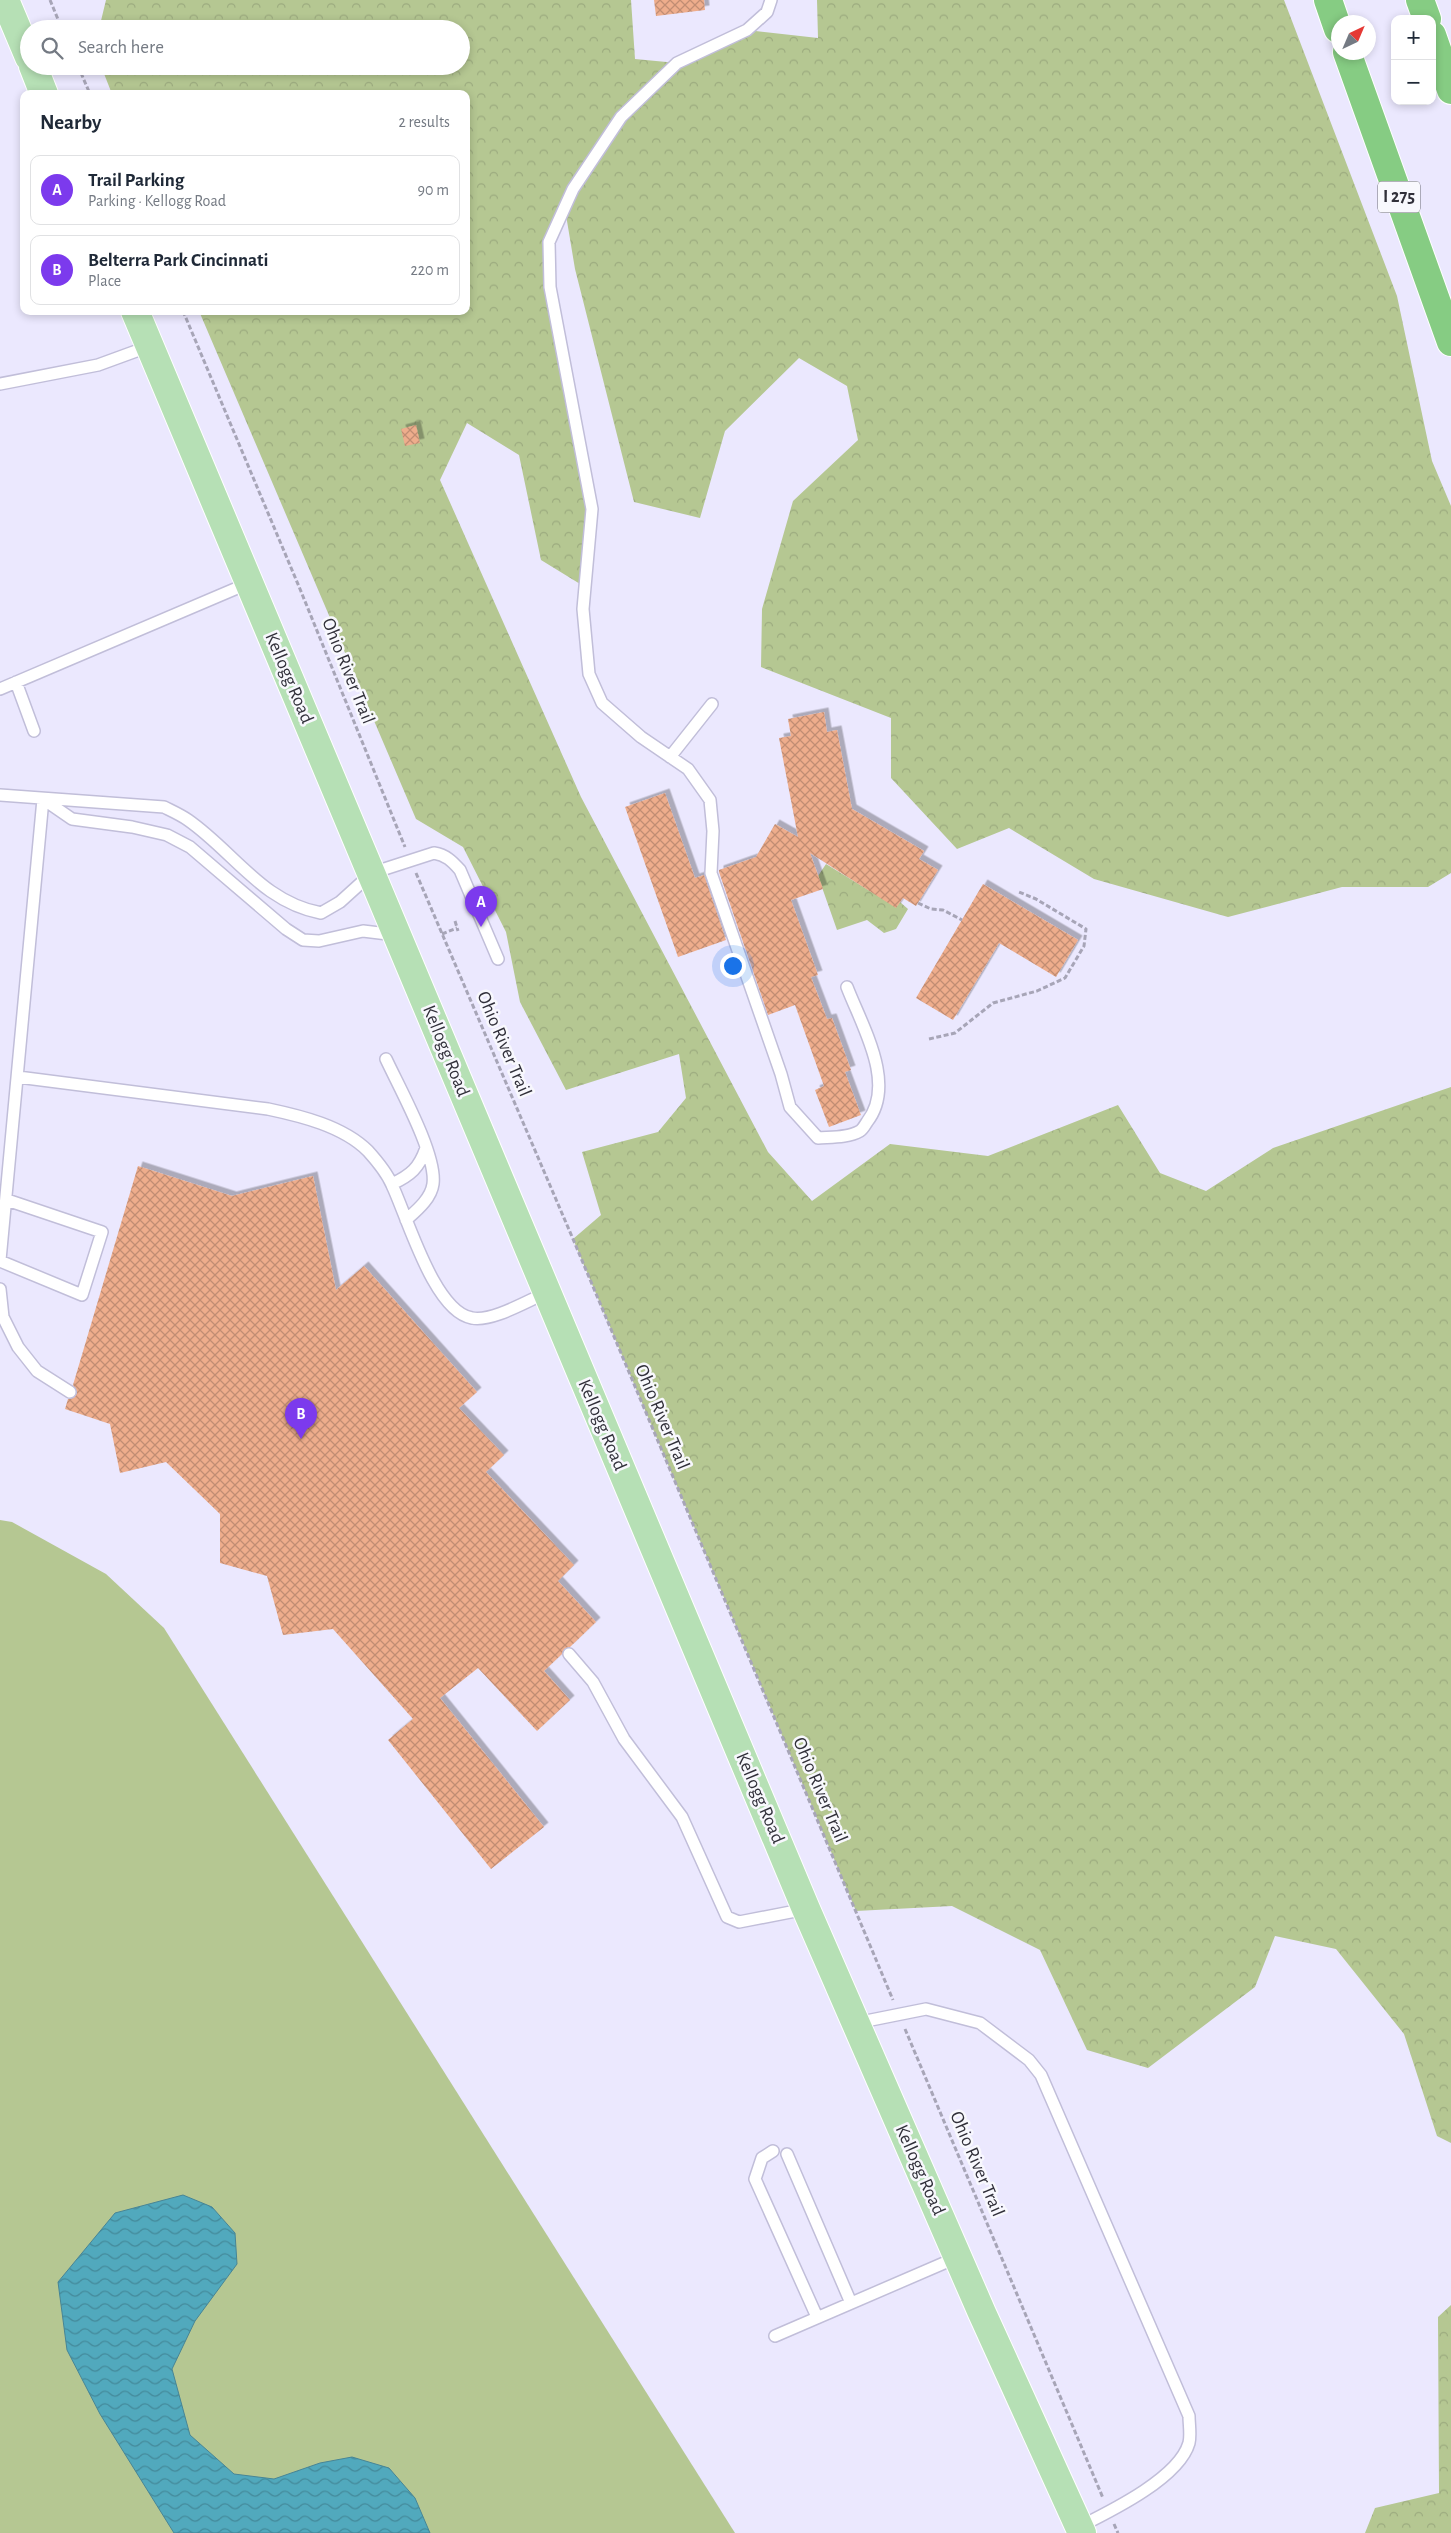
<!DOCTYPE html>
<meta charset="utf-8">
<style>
:root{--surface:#fff;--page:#f2f2f3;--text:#1f2937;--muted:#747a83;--line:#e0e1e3;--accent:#7c3aed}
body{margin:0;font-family:"Alegreya Sans",sans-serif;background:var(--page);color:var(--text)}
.controls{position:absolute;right:15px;top:15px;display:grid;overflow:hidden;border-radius:10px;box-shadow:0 2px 8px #0003}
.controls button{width:45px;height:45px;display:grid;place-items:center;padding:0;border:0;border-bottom:1px solid var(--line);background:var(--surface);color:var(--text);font:25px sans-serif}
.compass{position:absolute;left:1331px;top:15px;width:45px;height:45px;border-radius:50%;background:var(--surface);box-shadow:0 2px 8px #0003;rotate:44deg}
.you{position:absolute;left:732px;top:965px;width:18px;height:18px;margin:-12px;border:4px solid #fff;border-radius:50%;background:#1a73e8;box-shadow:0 0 0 8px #1a73e833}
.badge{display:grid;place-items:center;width:32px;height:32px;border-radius:50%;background:var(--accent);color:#fff;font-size:16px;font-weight:700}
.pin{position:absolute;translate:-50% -41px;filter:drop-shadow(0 1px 2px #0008)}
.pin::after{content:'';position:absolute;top:26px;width:18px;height:15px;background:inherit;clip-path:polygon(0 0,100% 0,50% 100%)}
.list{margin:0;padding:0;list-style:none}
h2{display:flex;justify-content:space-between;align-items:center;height:65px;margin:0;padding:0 20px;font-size:21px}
h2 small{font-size:16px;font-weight:400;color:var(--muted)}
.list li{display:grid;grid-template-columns:32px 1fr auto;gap:15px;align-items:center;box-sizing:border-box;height:70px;margin:0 10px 10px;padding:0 10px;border:1px solid var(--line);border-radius:10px}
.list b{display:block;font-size:19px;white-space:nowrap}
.list p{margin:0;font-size:16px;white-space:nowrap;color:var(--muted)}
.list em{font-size:16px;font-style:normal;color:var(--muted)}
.icon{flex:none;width:28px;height:28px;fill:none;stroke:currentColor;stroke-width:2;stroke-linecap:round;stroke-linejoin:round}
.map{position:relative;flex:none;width:1451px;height:2533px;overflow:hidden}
.search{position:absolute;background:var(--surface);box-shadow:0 2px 8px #0003;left:20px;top:20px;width:450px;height:55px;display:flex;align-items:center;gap:12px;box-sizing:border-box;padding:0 18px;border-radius:28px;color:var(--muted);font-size:19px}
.panel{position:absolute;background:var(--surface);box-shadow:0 2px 8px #0003;left:20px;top:90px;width:450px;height:225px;border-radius:10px}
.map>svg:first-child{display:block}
.grass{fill:#b5c792}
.forest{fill:url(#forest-crowns)}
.water{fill:url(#water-waves);stroke:#478596}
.building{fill:url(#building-cross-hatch);filter:url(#shadow)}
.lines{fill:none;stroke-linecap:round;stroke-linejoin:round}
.lane-casing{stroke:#c1bed9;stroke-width:14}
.primary-casing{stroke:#fff;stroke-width:30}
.highway-casing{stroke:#fff;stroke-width:30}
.path{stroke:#a7a5b7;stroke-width:3;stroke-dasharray:5 2.5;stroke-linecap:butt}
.lane{stroke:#fff;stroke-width:11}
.primary{stroke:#b6e0b5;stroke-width:28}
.highway{stroke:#86cc83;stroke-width:28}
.labels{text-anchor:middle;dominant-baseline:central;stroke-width:5;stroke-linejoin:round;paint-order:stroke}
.shield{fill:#f8f8fd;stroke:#6d6c74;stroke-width:1}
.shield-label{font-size:18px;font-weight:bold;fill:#31303a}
.street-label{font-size:19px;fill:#31303a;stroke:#f8f8fd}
</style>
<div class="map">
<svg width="1451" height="2533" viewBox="0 0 1451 2533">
<defs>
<pattern id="forest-crowns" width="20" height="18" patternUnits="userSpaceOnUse" patternTransform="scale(1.25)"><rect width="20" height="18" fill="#b5c792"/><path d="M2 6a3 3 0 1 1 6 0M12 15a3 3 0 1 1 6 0" fill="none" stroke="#9cab7f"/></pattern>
<pattern id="water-waves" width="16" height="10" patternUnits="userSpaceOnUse" patternTransform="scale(1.25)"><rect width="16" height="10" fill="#51a9bd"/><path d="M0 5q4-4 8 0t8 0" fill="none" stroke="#448a9b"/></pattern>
<pattern id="building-cross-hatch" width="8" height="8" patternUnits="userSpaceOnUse" patternTransform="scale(1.25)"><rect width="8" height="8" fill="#eead8c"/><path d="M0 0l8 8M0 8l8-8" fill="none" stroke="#c18d73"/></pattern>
<filter id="shadow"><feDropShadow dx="4.5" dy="-4.5" stdDeviation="0" flood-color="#0004"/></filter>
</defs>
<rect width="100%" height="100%" fill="#ebe8fe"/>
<!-- grass -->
<path class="grass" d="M0,1520L12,1522L106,1574L164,1628L735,2533H0Z"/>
<!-- forest -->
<path class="forest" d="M106,0H631L635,59L677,63L747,30L818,38L817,0H1284L1397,296L1432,461L1451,506V873L1428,887H1342L1228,917L1094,879L1009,828L957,849L891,778V718L761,667L762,609L793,501L858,440L847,386L799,358L725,431L700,518L634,502L575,269L565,209L549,242L550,287L592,509L585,587L541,560L519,455L467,423L440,480L581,797L768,1152L812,1201L890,1144L988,1156L1118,1105L1160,1173L1206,1191L1273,1148L1451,1087V2143L1437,2136L1404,2034L1336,1949L1275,1936L1255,1987L1148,2068L1087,2050L1040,1950L952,1906L856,1911L573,1239L601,1215L582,1152L658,1132L686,1098L679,1054L566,1090L520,1002L506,932L463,847L416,819L199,311H466V94H112L101,66H461V29H99Z
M826,864L896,907L900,902L908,909L896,929L884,933L867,920L837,930L818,876Z
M1451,2305V2533H1365L1375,2508L1439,2493L1438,2317Z"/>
<!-- water -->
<path class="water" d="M183,2195L212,2207L235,2233L237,2264L195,2321L172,2369L190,2435L234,2474L274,2479L320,2463L352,2457L389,2468L415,2498L430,2533H174L100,2414L67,2350L58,2282L115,2213Z"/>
<!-- building -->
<path class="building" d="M654,0H704L705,10L656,16Z
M416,425L420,443L405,446L401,429Z
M824,712L827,732L837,730L852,809L924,851L919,859L938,870L916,906L903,898L896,908L810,853L823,889L791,900L818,975L811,977L827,1019L832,1018L851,1070L845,1072L861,1115L829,1127L815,1090L824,1086L795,1005L768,1015L719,872V870L756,857L775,824L798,837L779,738L791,736L788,719Z
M665,793L695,878L704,875L726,940L678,957L625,807Z
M983,884L1078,940L1056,977L999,943L953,1020L916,998Z
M138,1166L232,1196L313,1176L336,1290L364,1266L477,1392L459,1408L504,1455L486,1472L574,1565L558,1581L596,1622L570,1647L564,1649L562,1654L544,1671L570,1700L537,1731L478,1668L440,1698L544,1827L491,1869L388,1740L413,1719L333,1629L283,1635L267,1576L220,1563V1514L166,1462L120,1473L110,1424L65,1409L68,1399L74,1398L77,1393L73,1385Z"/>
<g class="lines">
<defs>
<path id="lane" d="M771,0L767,12L747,30L677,63L621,117L573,189L549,242L550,287L592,509L583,609L589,674L602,703L641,737L688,769L710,800L713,831L711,873L781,1074L790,1107L818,1138C831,1137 848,1138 860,1131C863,1129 865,1125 867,1122C897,1084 862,1026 847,987
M0,384L98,365L150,346
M16,682L34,731
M0,689L249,583
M670,757L712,704
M0,795L164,807C172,811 181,815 188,820C234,852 262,902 321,913L340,902L372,873L434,853C446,855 452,861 460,870L498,959
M43,799L72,819L132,827L167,835L190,847L286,929L303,940L319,941L363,931L396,935
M386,1059C399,1087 437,1155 433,1184C431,1199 416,1211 406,1220
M18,1077L268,1109C301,1116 343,1126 368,1151C377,1161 387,1173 392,1185C407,1216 434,1312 472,1318C492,1322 527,1301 546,1293
M392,1184C411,1175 419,1168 426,1148
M0,1260L43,799
M0,1261L82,1295L102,1232L7,1200
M0,1289L3,1317L18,1347L37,1371L70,1392
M569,1654L593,1682L624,1739L682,1817L727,1917L739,1922L806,1909
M856,2023L926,2009L980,2023L1029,2060L1041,2075L1189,2416C1189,2424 1191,2435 1189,2443C1179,2478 1111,2511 1079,2527
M773,2151L762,2158L755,2179L817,2317
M787,2154L851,2303
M775,2336L958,2257"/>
<path id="primary" d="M5,0L29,57
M33,66L44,94
M135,311L806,1909L982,2313L1082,2533"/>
<path id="highway" d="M1328,0L1338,29
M1420,0L1427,19
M1432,35L1451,90
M1347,52L1451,342"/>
</defs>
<!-- lane casing -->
<use href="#lane" class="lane-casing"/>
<!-- primary casing -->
<use href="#primary" class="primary-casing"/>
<!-- highway casing -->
<use href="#highway" class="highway-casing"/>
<!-- path -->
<path class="path" d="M50,0L62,29
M78,66L90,94
M183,311L300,589L405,847
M416,873L573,1239L893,2000
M918,903L931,909L943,910L962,920
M455,921L458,931
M442,934L457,928
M929,1039L955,1033L993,1003L1037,991L1065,978L1084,946L1086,929L1036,899L1019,892
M905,2029L1103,2498
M1114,2524L1118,2533"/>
<!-- lane -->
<use href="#lane" class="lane"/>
<!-- primary -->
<use href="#primary" class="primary"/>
<!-- highway -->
<use href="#highway" class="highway"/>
</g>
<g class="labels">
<!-- shield labels -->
<rect class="shield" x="1378" y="181.5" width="42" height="31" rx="4"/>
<g class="shield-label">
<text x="1399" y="197">I 275</text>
</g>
<!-- street labels -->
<g class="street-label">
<text transform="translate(348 671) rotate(68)">Ohio River Trail</text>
<text transform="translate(289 678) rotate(67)">Kellogg Road</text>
<text transform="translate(504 1044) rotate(67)">Ohio River Trail</text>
<text transform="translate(446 1051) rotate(68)">Kellogg Road</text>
<text transform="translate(662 1417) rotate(67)">Ohio River Trail</text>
<text transform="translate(602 1425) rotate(67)">Kellogg Road</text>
<text transform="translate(820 1790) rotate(67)">Ohio River Trail</text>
<text transform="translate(760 1798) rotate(67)">Kellogg Road</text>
<text transform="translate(977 2164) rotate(67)">Ohio River Trail</text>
<text transform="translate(920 2170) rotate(66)">Kellogg Road</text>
</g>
</g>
</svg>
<div class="controls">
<button>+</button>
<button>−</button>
</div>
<svg class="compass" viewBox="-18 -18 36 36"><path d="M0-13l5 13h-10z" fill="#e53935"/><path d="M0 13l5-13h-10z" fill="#747a83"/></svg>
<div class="you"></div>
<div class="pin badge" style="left:481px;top:927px">A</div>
<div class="pin badge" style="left:301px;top:1439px">B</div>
<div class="search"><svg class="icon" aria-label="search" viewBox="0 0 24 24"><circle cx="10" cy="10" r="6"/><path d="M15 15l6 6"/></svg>Search here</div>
<section class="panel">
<h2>Nearby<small>2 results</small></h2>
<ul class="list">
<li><span class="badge">A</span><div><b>Trail Parking</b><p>Parking · Kellogg Road</p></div><em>90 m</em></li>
<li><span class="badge">B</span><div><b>Belterra Park Cincinnati</b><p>Place</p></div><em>220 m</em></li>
</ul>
</section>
</div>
